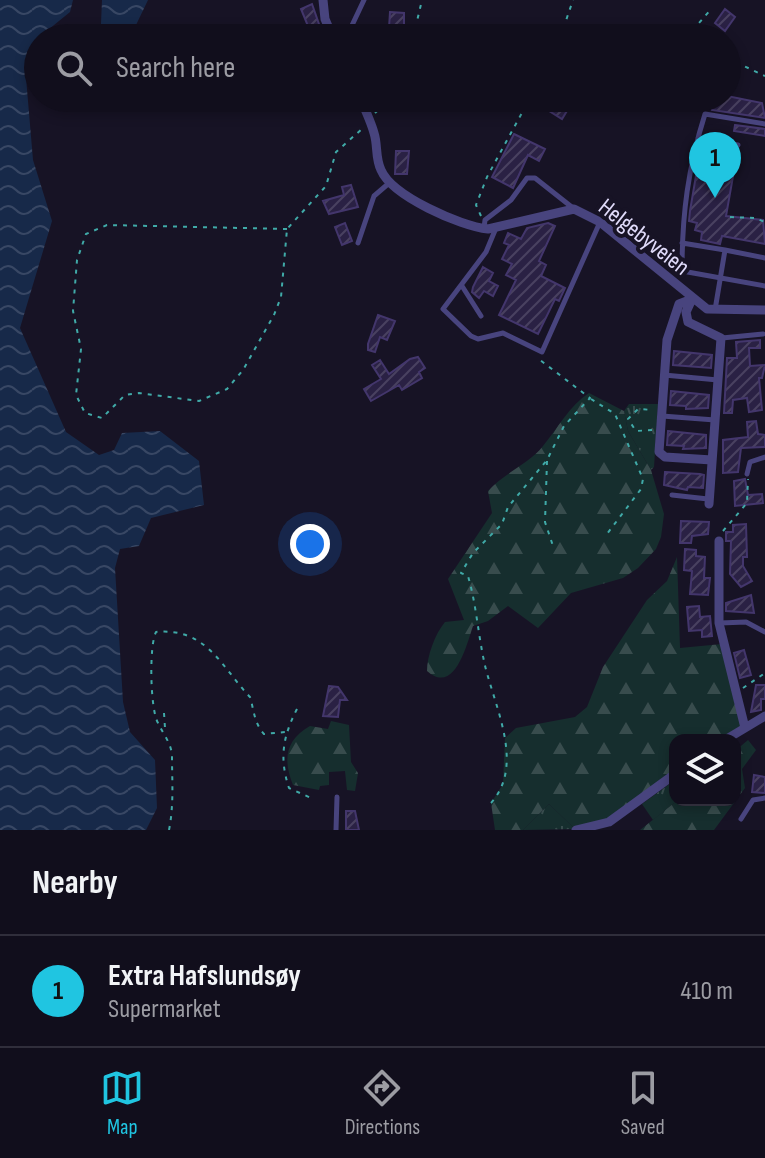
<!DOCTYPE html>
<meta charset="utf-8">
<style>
:root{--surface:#110e1c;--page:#1e1c29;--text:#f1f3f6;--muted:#9c9ca3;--line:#302e3b;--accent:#20c5e1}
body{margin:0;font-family:"Sofia Sans Condensed",sans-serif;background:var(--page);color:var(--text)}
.controls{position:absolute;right:24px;bottom:24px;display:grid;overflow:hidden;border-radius:16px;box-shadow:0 4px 12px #0003}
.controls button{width:72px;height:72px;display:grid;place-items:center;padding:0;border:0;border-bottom:2px solid var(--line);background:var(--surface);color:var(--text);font:40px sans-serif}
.you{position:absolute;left:310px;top:544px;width:28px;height:28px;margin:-20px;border:6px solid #fff;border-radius:50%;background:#1a73e8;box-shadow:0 0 0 12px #1a73e833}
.badge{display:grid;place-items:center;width:52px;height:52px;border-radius:50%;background:var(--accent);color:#111;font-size:26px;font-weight:700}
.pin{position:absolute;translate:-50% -66px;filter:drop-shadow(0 2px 4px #0008)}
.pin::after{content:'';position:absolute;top:42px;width:28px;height:24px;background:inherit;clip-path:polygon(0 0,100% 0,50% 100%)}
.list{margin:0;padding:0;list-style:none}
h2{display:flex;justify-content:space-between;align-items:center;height:104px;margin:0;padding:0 32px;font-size:34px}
h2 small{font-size:26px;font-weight:400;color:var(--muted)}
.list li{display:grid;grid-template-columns:52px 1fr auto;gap:24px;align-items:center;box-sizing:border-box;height:112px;padding:0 32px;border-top:2px solid var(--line)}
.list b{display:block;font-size:30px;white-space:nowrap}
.list p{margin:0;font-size:26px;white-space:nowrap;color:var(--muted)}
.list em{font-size:26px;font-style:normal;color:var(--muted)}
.icon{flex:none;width:44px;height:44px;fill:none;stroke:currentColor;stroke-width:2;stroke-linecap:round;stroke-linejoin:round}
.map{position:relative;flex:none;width:765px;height:830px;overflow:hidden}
.search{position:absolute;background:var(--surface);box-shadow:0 4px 12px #0003;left:24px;right:24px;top:24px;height:88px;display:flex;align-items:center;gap:20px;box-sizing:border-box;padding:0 28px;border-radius:44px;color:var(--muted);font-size:30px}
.sheet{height:216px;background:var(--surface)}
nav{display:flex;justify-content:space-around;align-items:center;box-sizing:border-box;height:112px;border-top:2px solid var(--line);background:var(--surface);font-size:22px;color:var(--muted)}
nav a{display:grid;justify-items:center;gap:4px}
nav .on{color:var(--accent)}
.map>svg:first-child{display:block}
.grass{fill:url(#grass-tufts)}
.forest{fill:url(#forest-firs)}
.water{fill:url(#water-waves)}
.building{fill:url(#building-hatch);stroke:#43366c;stroke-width:2}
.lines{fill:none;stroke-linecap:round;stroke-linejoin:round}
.path{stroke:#40aaa8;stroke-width:2;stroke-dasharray:4 6;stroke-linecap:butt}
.service{stroke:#48447e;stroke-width:5}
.minor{stroke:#48447e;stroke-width:9}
.labels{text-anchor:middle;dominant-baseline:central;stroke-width:8;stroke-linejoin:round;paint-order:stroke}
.street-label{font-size:24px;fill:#e0dbfa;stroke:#171325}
</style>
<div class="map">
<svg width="765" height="830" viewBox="0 0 765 830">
<defs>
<pattern id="grass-tufts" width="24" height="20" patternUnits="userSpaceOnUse" patternTransform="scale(2)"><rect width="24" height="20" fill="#162e2e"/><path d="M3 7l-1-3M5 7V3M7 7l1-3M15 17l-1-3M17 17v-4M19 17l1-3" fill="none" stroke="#384c4d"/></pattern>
<pattern id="forest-firs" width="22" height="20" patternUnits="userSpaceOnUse" patternTransform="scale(2)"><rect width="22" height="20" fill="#162e2e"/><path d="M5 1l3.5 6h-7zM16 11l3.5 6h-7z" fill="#384c4d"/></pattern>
<pattern id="water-waves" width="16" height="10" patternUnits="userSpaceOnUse" patternTransform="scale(2)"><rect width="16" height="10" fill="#172949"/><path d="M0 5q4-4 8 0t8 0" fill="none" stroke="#384764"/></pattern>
<pattern id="building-hatch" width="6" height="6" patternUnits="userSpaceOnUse" patternTransform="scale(2)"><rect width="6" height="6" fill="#2a2144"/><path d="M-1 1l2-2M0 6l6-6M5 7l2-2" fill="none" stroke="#494160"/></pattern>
</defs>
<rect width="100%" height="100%" fill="#171325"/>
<!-- grass -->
<path class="grass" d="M629,404H658L654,467L651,470L628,431L624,411Z
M675,780L678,800L653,820L642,804Z
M549,804L575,829L523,830Z"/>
<!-- forest -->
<path class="forest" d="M589,393L624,411L628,431L651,470L664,514L661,537L656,549L638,568L623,578L571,593L538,628L508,606L488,621L473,626C467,643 455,696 427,671C427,656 435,634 445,622L464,620L448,579L492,513L488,491C504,473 529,464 543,446C558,428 569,406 589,393Z
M677,557L680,648L722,644L745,728L724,740H675V773L609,822L575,829L549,804L523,830H495L491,803L503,784L505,738L516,728L575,717L587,707L603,667L647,600L667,581Z
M331,721L349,725L351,762L358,773L355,791L347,790L345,771L329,772V785L320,786L319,790L293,785C283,760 285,740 310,726L328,729Z
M748,740L756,750L742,769L745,788L714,830H640L678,800H735V751Z"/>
<!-- water -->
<path class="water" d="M0,0H73L70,12L38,38L25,66L33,160L52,221L20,328L66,432L99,455L114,450L122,433L160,431L199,461L204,505L151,518L139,546L120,549L115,568L123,702L130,732L155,760L157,808L146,830H0Z
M102,0H148L136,25L137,38H108L101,24Z"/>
<!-- building -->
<path class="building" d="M312,4L320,27L310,31L301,9Z
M725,9L735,17L725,31L715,23Z
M390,12L404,13V29L389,28Z
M727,96L762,103L765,118L712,110L714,98Z
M554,98L573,101L562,119L546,109Z
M735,125L765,129V136L734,131Z
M514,134L545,149L539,161L528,155L513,188L492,177Z
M396,151H409L407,174H395Z
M710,154L729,158L728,163L735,165L726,216L763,220L765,244L722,236L720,244L701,240L702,232L695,230L697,223L689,221L690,211L699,158L709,160Z
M351,185L358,207L329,214L323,201L344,195L342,187Z
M345,223L352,241L342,245L335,227Z
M548,223L555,226L539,261L546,265L541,276L565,288L559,301L555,299L538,334L499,315L516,280L506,275L512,264L502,259L509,245L504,243L508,233L521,239L527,228Z
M483,267L493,273L489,281L498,286L493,296L484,291L479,298L472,292L473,287Z
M378,315L395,321L387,340L380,337L375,352L368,350V344Z
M760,340V348H749L750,366L765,365L762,378H759L762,410L749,412L747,398L733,400L732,413H724L727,358H737L736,342Z
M674,351L712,355L711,368L673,365Z
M418,357L425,368L419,372L422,378L402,390L399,385L371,401L364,389L381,379L372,365L380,360L389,374L410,359Z
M671,391L709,395L708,408L686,409V406L670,405Z
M756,421L758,434L765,435V447L741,448L738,472L723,473V440L748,437L747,422Z
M668,431L706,435V448L683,449L684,446L667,445Z
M665,472L700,474L704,475L703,488L688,487L687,490L664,485Z
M745,479L748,495L762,494L763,503L735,506L734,481Z
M681,521L709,522L708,534L692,536L691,543H680Z
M746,524L747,557H743V566L752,581L741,587L730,574L731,541H726V532H733V525Z
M685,549L696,550V556L705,557L704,578H710L708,595L690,594L692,571L684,570Z
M751,595L754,613L726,611V603Z
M699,606L700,617L710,616L712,636L702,637V630L689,631L687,607Z
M744,650L751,675L740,678L734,653Z
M756,685H765V699H761V710L751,712Z
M329,686L338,687L347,700H340L338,717L323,716Z
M754,775L765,777V793L752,792Z
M346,811H355L359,830H346Z"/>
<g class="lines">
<!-- path -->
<path class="path" d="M413,38L422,0
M560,38L573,0
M712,38L699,23L712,8
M727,58L765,76
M375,113L392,98
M481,216L476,205L487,177L530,98
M730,217L755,218L765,222
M287,229L107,225L86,234L77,260L73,311L81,349L76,395L85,413L102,418L125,395L139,393L199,401L227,389L243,370L274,315L281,297L287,229L326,186L336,152L363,128
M591,399L615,414L643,479L641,489L607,534
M652,430L636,431L628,419L638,409L653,410
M547,461L545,522L553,546
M723,531L747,503L748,479
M743,688L765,673
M297,709C283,736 279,758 289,788L311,798
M164,713L165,728
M491,803C526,764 493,704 484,661C478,633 476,603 468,576L461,573L473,553L502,524L508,507L547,460L564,426L590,398L540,360
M169,830C174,805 172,781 172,757C172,744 163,734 158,723C150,709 149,645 156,632C207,627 222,668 250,697C254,710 254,723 264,734L285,732"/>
<!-- service -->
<path class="service" d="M346,38L364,0
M765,124L705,114C688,168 682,214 682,271L765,286
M698,138L738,145
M484,228L485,220L511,200L527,178H535L573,208
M496,228L486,252L443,309L471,336L478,339L503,333L542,352L600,222
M358,243L374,196L388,184
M682,243L725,250L715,310
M725,250L765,258
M462,286L481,316
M722,338L763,334
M664,375L718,380
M662,416L715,420
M747,474L750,462L765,457
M672,495L708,499
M720,623L746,622L765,632
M741,819L753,800L765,798
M336,830L337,797"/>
<!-- minor -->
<path class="minor" d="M323,0L325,19L333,38
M360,98C365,109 371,122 374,133C378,145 375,158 381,170C392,196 460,226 488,229L574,209L600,222L707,309L765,310
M692,299L686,312L688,322L721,338L709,504
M692,299L679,304L667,340L659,452L665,457L712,460
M719,541V623L745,728
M725,740L765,716
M576,830L609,822L675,774"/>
</g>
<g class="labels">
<!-- street labels -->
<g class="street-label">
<text transform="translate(644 237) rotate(38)">Helgebyveien</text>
</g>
</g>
</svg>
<div class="controls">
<button><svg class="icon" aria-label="layers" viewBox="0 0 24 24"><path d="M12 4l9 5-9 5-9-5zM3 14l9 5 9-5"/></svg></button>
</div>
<div class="you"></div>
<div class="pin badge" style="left:715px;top:198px">1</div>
<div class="search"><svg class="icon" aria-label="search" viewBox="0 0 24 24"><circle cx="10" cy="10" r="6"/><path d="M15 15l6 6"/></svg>Search here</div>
</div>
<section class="sheet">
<h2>Nearby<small></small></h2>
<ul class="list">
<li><span class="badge">1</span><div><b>Extra Hafslundsøy</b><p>Supermarket</p></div><em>410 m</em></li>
</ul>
</section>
<nav>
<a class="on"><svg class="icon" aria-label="map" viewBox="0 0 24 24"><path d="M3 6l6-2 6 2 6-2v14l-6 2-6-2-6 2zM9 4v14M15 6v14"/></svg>Map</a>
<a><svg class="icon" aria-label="directions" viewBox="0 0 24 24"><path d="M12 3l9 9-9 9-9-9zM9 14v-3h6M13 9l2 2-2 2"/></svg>Directions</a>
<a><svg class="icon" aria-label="saved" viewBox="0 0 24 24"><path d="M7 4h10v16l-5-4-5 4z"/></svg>Saved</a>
</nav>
